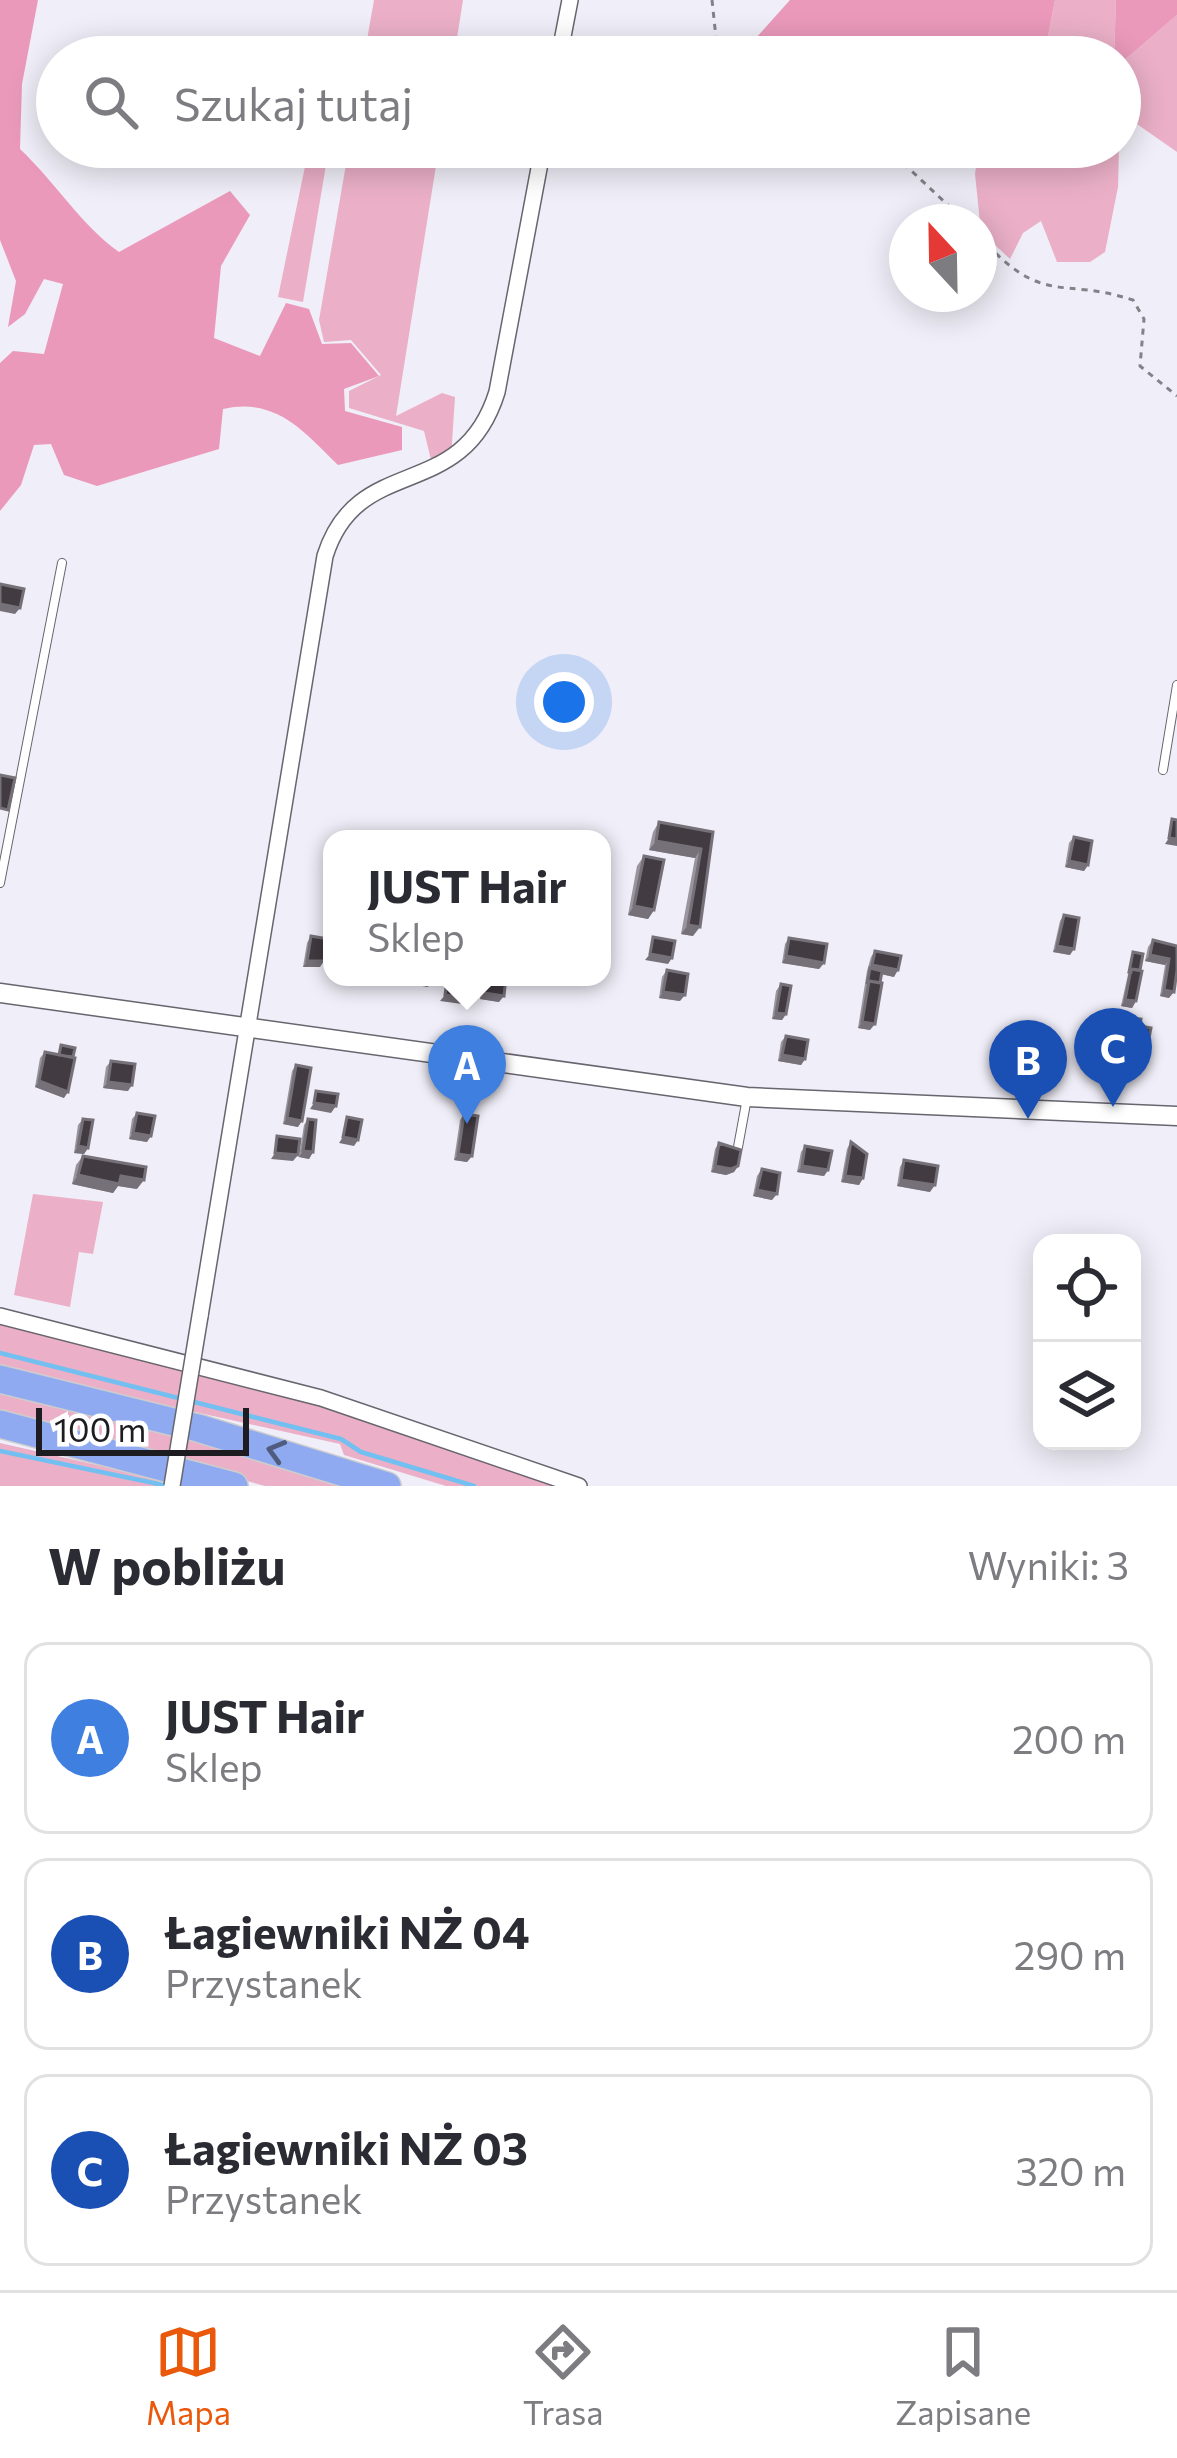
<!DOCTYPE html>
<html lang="pl">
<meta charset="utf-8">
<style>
:root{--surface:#fff;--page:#f2f2f3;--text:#2b2b33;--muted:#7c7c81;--line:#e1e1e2;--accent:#ea580c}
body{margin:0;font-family:Commissioner,sans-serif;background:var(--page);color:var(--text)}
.controls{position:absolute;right:36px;bottom:36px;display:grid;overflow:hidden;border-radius:24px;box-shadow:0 6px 30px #0003}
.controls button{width:108px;height:108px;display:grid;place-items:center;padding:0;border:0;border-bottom:3px solid var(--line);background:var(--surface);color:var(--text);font:60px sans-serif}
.compass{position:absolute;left:889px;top:204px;width:108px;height:108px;border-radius:50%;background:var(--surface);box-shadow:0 6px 30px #0003;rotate:338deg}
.scale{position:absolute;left:36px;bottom:30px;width:213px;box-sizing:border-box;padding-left:12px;border:6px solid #1d1c20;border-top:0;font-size:33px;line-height:42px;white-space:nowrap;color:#1d1c20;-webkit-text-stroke:9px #fff;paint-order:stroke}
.you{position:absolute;left:564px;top:702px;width:42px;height:42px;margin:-30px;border:9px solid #fff;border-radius:50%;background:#1a73e8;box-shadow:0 0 0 18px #1a73e833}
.badge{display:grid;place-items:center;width:78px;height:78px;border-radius:50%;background:var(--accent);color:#fff;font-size:39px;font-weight:700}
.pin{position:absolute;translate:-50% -99px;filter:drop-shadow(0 3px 6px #0008)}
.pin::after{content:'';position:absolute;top:63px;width:42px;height:36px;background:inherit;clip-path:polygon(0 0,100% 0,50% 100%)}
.popup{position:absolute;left:323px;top:830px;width:288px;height:156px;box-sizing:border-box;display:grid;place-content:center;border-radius:24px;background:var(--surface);filter:drop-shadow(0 3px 9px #0005);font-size:39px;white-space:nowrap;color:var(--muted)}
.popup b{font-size:45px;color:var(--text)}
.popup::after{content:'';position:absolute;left:50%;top:100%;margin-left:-24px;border:24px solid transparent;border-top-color:var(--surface)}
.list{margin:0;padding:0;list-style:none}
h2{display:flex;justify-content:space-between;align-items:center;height:156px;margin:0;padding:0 48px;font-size:51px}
h2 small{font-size:39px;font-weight:400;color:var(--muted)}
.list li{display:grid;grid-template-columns:78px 1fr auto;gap:36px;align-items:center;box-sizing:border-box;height:192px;margin:0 24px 24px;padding:0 24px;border:3px solid var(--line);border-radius:24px}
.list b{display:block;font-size:45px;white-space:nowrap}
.list p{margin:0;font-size:39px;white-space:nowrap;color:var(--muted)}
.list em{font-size:39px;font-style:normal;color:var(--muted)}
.icon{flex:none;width:66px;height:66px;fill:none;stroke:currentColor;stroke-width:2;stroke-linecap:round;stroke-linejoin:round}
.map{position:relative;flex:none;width:1177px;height:1486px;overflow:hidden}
.search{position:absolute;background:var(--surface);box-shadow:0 6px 30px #0003;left:36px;right:36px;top:36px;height:132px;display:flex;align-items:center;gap:30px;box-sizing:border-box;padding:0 42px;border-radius:66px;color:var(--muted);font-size:45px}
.sheet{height:804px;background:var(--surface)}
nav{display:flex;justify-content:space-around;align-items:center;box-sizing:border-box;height:168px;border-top:3px solid var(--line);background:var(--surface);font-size:33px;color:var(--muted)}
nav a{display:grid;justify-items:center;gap:6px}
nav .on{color:var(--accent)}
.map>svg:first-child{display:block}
.green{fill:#ebb0c7}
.forest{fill:#ea99ba}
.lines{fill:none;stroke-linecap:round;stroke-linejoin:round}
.stream{stroke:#72bff1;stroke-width:4.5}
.service-casing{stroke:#67656e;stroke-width:10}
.minor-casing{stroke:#67656e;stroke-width:18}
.tertiary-casing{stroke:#67656e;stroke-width:21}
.motorway-casing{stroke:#cdcdce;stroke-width:30}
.path{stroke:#838288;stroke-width:3;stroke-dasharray:6 6;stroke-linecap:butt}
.service{stroke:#fff;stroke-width:8}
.minor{stroke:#fff;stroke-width:15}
.tertiary{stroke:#fff;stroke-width:18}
.motorway{stroke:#8faaf0;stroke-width:27}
.minor-bridge-casing{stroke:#67656e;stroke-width:18;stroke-linecap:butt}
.minor-bridge{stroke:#fff;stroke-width:15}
.wall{fill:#99949d}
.shaded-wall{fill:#767179}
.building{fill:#423b42;stroke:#767179;stroke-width:3}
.oneway{stroke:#505c7e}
</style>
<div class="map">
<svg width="1177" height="1486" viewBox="0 0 1177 1486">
<rect width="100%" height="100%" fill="#f0eef8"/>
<!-- green -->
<path class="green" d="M374,0H463L454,57H364Z
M1055,0H1116L1114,57H1044Z
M1177,15V152L1124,115L1120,130V64Z
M309,147H329L303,302L278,297Z
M349,147H439L396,416L442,393L455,397L451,458L432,464L424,431L349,408V391L381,375L351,340L324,342L319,320Z
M979,147H1119L1118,187L1105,252L1090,262H1057L1041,221L1023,233L1010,259L981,232L975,174Z
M33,1194L103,1202L93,1254L79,1252L70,1307L14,1295Z
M0,1323L313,1401L562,1486H446L344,1455L340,1444L0,1369Z
M0,1386L358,1486H265L0,1413Z
M0,1443L159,1479V1486H0Z"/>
<!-- forest -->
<path class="forest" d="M0,0H38L22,84L20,149C55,182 83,227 119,252L230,191L250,215L221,266L214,338L260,356L286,303L309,309L322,344L351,343L379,376L344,389L345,411L402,427V450L338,465C303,430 275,397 223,409L219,449L97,486L64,475L51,444L34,445L21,485L0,511V363L13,351L44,354L63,284L44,279L25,314L8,327L16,281L0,240Z
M790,0H1055L1044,57H725L756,38Z
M1116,0H1177V15L1120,64V57H1114Z"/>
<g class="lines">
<!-- stream -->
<path class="stream" d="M0,1353L341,1439L361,1452L474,1486
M0,1451L168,1486"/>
<defs>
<path id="service" d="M1163,770L1177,685
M0,883L62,563
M738,1147L747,1098"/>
<path id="minor" d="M559,57L570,0
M0,1316L321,1398L579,1486
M200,1316L325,556C358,451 462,505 497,392L543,147"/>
<path id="tertiary" d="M0,993L747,1097L1177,1116"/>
<path id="motorway" d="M0,1379L198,1428L387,1486
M0,1424L234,1486"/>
</defs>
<!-- service casing -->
<use href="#service" class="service-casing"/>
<!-- minor casing -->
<use href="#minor" class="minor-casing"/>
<!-- tertiary casing -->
<use href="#tertiary" class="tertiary-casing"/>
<!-- motorway casing -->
<use href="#motorway" class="motorway-casing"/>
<!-- path -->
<path class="path" d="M712,0L718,57
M886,147L966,222
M979,236C1044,308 1059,276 1133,300L1144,319L1140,366L1177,396"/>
<!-- service -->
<use href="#service" class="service"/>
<!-- minor -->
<use href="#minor" class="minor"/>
<!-- tertiary -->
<use href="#tertiary" class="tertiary"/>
<!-- motorway -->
<use href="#motorway" class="motorway"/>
<defs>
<path id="minor-bridge" d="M172,1486L200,1316"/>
</defs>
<!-- minor-bridge casing -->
<use href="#minor-bridge" class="minor-bridge-casing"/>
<!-- minor-bridge -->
<use href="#minor-bridge" class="minor-bridge"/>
</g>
<!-- wall -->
<path class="wall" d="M659,822L713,832L693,936L681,934L695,858L649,850L653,832Z
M1074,837L1088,865L1084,871L1065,867L1069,843Z
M644,856L654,910L648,919L628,915L637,866Z
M1064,915L1070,955L1053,952L1060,921Z
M311,936L320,967H303L307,943Z
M789,938L824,963L819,969L782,963L785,944Z
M1153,940L1177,946L1169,998L1160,996L1165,965L1145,961L1148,947Z
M875,951L894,977L881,974L870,1030L858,1028L867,971L871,957Z
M1133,952L1136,1001L1132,1008L1121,1006Z
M667,970L680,1001L659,998L662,977Z
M481,977H506L499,1002L480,999Z
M781,984L786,1014L782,1020L772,1019L776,991Z
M1117,1016L1140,1026L1147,1048L1143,1054L1121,1050L1123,1038L1110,1036L1113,1022Z
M786,1036L805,1059L801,1065L778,1061L781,1042Z
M61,1045L64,1098L35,1087L40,1058L45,1052L58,1054Z
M111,1061L128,1091L103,1088L106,1067Z
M296,1065L298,1127L283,1124L292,1071Z
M137,1113L147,1142L129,1139L132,1119Z
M464,1114L472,1156L467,1162L454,1160L460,1120Z
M83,1119L88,1148L84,1154L74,1153L78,1125Z
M308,1119L313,1152L309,1159L299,1157L304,1125Z
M851,1142L863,1178L859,1185L841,1182L847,1149Z
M719,1143L738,1166L734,1172L726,1175L711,1172L715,1149Z
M805,1146L828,1170L824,1176L797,1172L801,1152Z
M83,1156L137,1189L118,1186L113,1193L72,1184L76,1165Z
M904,1160L930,1192L897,1186L900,1167Z
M762,1169L772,1200L753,1196L757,1176Z"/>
<!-- shaded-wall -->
<path class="shaded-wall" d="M0,604L20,608L15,614L0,611Z
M1169,838L1177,839V846L1165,844Z
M656,841L701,849L695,858L649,850Z
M1069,861L1088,865L1084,871L1065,867Z
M634,906L654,910L648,919L628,915Z
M688,925L700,927L693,936L681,934Z
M1057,946L1074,949L1070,955L1053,952Z
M650,954L672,958L668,964L645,960Z
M1150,955L1169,959L1165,965L1145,961Z
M786,956L824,963L819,969L782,963Z
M307,961H324L320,967H303Z
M872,965L898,970L894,977L868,971Z
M409,977L432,980L428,987L404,983Z
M1164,990L1174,992L1169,998L1160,996Z
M663,992L685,995L680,1001L659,998Z
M484,993L504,996L499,1002L480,999Z
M445,995L467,998L462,1004L440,1001Z
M1125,1000L1136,1001L1132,1008L1121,1006Z
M776,1013L786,1014L782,1020L772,1019Z
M862,1022L875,1024L870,1030L858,1028Z
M1115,1030L1128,1032L1123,1038L1110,1036Z
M1125,1044L1147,1048L1143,1054L1121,1050Z
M782,1055L805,1059L801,1065L778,1061Z
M39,1081L68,1092L64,1098L35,1087Z
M108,1082L132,1085L128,1091L103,1088Z
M314,1103L336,1106L331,1113L310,1109Z
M287,1118L302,1121L298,1127L283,1124Z
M133,1133L151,1136L147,1142L129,1139Z
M343,1137L358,1140L354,1146L339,1143Z
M78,1146L88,1148L84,1154L74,1153Z
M303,1151L313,1152L309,1159L299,1157Z
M275,1153L298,1155L293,1161L271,1159Z
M458,1154L472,1156L467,1162L454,1160Z
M715,1166H738L734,1172L726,1175L711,1172Z
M802,1166L828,1170L824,1176L797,1172Z
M78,1175L121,1176L144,1180L137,1189L118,1186L113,1193L72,1184Z
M845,1176L863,1178L859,1185L841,1182Z
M901,1180L935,1185L930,1192L897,1186Z
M757,1190L777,1194L772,1200L753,1196Z"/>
<!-- building -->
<path class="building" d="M0,584L24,589L20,608L0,604Z
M0,775L15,778L8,810L0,808Z
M1172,819L1177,820V839L1169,838Z
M659,822L713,832L700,927L688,925L701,849L656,841Z
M1074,837L1092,841L1088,865L1069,861Z
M644,856L664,860L654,910L634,906Z
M1064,915L1079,918L1074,949L1057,946Z
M311,936L328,939L324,961H307Z
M653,937L675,941L672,958L650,954Z
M789,938L827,944L824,963L786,956Z
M1153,940L1177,946V970L1174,992L1164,990L1169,959L1150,955Z
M875,951L901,956L898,970L872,965Z
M1133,952L1143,954L1140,970L1131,969V972H1129Z
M870,968L882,971L880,983L869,981L867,984Z
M1131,969L1142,971L1136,1001L1125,1000Z
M667,970L688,974L685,995L663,992Z
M485,977H506L504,996L484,993Z
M447,980L469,983L467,998L445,995Z
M869,981L882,983L875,1024L862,1022Z
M781,984L791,986L786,1014L776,1013Z
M1117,1016L1141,1019L1140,1026L1151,1028L1147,1048L1125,1044L1128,1032L1115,1030Z
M786,1036L808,1040L805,1059L782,1055Z
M61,1045L75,1048L73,1057L59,1055Z
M45,1052L75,1058L68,1092L39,1081Z
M111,1061L135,1064L132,1085L108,1082Z
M296,1065L311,1068L302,1121L287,1118Z
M316,1091L338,1094L336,1106L314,1103Z
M137,1113L155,1116L151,1136L133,1133Z
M464,1114L478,1116L472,1156L458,1154Z
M347,1117L362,1120L358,1140L343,1137Z
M83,1119L93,1120L88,1148L78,1146Z
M308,1119L316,1120L313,1152L303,1151Z
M277,1136L300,1139L298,1155L275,1153Z
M851,1142L867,1154L863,1178L845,1176Z
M719,1143L741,1150L738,1166L731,1169L715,1166Z
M805,1146L832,1151L828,1170L802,1166Z
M83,1156L146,1167L144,1180L121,1176L119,1184L78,1175Z
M904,1160L938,1166L935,1185L901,1180Z
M762,1169L780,1173L777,1194L757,1190Z"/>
<!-- one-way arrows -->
<defs><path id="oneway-chevron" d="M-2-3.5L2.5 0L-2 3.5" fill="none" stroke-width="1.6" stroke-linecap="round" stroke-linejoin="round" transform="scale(3)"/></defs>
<use class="oneway" href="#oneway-chevron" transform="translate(276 1451) rotate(-164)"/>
</svg>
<div class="controls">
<button><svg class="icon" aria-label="locate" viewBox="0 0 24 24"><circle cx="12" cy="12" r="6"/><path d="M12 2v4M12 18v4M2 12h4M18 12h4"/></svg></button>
<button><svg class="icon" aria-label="layers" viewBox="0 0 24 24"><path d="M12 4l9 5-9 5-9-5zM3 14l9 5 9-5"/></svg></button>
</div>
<svg class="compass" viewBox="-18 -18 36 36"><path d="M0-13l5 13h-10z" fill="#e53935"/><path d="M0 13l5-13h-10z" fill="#7c7c81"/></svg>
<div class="scale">100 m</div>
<div class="you"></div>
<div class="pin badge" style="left:467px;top:1124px;background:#3f7fe0">A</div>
<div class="popup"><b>JUST Hair</b>Sklep</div>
<div class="pin badge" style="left:1028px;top:1119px;background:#1a4fb4">B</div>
<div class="pin badge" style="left:1113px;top:1107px;background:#1a4fb4">C</div>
<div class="search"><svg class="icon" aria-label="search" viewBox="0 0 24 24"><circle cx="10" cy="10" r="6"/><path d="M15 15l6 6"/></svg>Szukaj tutaj</div>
</div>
<section class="sheet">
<h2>W pobliżu<small>Wyniki: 3</small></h2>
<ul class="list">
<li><span class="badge" style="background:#3f7fe0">A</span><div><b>JUST Hair</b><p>Sklep</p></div><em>200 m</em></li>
<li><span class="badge" style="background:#1a4fb4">B</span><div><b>Łagiewniki NŻ 04</b><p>Przystanek</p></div><em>290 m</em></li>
<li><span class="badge" style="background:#1a4fb4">C</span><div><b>Łagiewniki NŻ 03</b><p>Przystanek</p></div><em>320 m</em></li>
</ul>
</section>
<nav>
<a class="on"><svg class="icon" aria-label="map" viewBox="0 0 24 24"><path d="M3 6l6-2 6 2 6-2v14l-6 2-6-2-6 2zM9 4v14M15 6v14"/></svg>Mapa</a>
<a><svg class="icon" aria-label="directions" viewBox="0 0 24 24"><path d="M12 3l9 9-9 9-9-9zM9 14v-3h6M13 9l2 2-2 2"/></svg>Trasa</a>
<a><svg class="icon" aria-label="saved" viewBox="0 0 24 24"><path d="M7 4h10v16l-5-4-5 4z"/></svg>Zapisane</a>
</nav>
